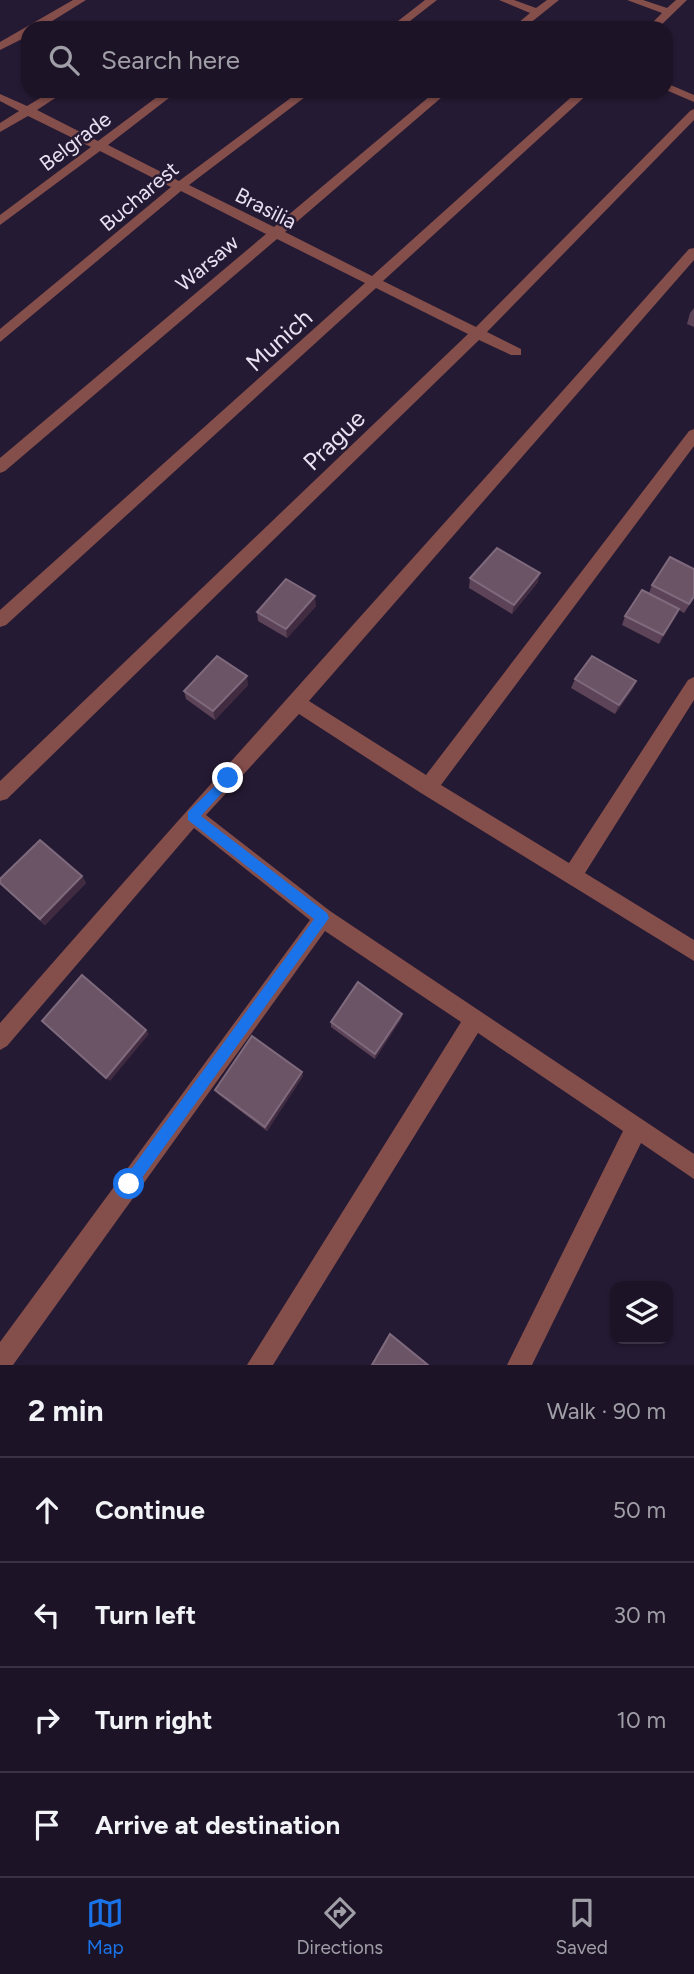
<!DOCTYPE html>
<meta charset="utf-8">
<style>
:root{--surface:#1c1426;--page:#251d2e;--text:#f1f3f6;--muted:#a09ea7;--line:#3a3343;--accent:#1a73e8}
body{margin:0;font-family:Figtree,sans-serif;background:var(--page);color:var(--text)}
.controls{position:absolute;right:21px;bottom:21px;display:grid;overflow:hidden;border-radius:14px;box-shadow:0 2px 5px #0004}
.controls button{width:63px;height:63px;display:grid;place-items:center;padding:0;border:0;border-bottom:2px solid var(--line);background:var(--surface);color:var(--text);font:35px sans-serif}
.stop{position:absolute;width:21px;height:21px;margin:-16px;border:5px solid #1a73e8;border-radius:50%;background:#fff}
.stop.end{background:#1a73e8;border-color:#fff;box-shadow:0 2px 7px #0008}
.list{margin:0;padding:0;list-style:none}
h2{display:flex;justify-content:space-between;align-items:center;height:91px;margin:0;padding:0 28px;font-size:30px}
h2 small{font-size:23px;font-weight:400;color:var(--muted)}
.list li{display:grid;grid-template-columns:46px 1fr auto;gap:21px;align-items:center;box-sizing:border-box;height:105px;padding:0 28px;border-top:2px solid var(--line)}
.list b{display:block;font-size:26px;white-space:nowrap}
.list em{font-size:23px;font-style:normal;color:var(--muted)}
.icon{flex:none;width:38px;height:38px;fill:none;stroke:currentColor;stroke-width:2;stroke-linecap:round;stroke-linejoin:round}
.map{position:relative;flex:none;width:694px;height:1365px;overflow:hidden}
.search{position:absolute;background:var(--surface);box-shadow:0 2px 5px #0004;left:21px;right:21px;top:21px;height:77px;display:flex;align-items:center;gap:18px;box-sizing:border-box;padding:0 24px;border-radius:21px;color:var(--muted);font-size:26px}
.sheet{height:511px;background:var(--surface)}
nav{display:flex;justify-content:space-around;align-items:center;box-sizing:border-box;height:98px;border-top:2px solid var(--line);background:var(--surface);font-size:19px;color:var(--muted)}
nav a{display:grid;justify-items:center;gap:4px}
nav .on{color:var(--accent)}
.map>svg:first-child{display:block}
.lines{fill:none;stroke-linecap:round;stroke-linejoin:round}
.minor{fill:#844e4b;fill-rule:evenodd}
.wall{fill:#5c4357}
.shaded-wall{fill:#402b41}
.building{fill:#6c5467;stroke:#7f6a7d;stroke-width:2}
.route{fill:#1a73e8}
.labels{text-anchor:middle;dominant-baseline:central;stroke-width:5;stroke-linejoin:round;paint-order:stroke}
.far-street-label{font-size:21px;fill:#e8e1f2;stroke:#251a33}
.street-label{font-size:24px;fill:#e8e1f2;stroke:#251a33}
</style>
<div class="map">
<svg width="694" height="1365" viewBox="0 0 694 1365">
<rect width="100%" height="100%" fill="#251a33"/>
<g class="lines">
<!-- minor -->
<path class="minor" d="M73,0H86L41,28H28V36L0,50V42Z
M425,0H437L401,28H389Z
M499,0H514L536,8L547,0H559L524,28H512L530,13Z
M627,0H643L667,8L676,0H687L658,28H647L662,13Z
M163,25H175L180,28H158Z
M666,83L694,95V102L666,90Z
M52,91H66L37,110L98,141L165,91H178L108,145L179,181L300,91H313L189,185L274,227L436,91H449L285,232L372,276L578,91H591L383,281L476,327L690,111L694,109V120L487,332L521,349V355H511L479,340L7,799L0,801V781L468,334L376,288L6,625L0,627V610L365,283L277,239L5,471L0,473V458L266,234L181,191L0,342V329L171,187L100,151L0,225V215L91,147L28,116L0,132V123L19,111L0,101V94L27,106Z
M694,248V260L309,701L426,775L689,431L694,429V446L441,785L569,863L688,680L694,677V700L585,873L694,940V961L421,793L299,714L206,815L330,911L694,1154V1179L641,1143L532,1365H507L623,1131L478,1033L273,1365H247L461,1022L325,931L13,1365H0V1342L310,920L194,828L7,1046L0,1050V1023C227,763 460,507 689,249Z"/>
</g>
<!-- wall -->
<path class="wall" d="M694,308V327L687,324L690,313Z
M694,569V598L684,613L679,610L659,644L622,625L625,616L649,593L652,585Z
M470,578L538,582L512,614L469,588Z
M316,606L287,638L258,621L257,612Z
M575,679L636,681L632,690L615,714L571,688Z
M248,685L215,720L186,699L184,691Z
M82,876L86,883L45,925L0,884Z
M402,1014L401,1019L375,1059L331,1027V1022Z
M303,1076L267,1131L218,1094L215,1090Z
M389,1334L428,1365H371Z"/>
<!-- shaded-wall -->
<path class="shaded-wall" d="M540,573L538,582L512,614L514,605Z
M315,596L316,606L287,638L286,629Z
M679,609L675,618L659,644L663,635Z
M247,676L248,685L215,720L213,711Z
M636,681L632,690L615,714L619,705Z
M82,876L86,883L45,925L40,919Z
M402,1014L401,1019L375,1059V1054Z
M146,1030L149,1034L110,1081L106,1078Z
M302,1072L303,1076L267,1131L265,1127Z"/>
<!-- building -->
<path class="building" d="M497,548L540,573L514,605L470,578Z
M670,557L694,569V596L689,604L652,585Z
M286,579L315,596L286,629L257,612Z
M642,590L679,609L663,635L625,616Z
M217,656L247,676L213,711L184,691Z
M592,656L636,681L619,705L575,679Z
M40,840L82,876L40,919L0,883V879Z
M82,975L146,1030L106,1078L42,1021Z
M358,982L402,1014L375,1054L331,1022Z
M252,1036L302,1072L265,1127L215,1090Z
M390,1334L428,1365H372Z"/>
<!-- route -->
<path class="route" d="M228,773L232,775V782L201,816L327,913L329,918L134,1189L129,1192L124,1189L122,1184L124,1179L314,919L188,820V812Z"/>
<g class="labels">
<!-- far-street labels -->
<g class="far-street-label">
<text transform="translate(75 141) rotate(-37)">Belgrade</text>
<text transform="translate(139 196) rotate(-40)">Bucharest</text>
<text transform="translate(266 208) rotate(27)">Brasilia</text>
<text transform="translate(207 263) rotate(-40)">Warsaw</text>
</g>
<!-- street labels -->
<g class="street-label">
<text transform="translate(279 340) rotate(-42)">Munich</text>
<text transform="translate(334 440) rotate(-44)">Prague</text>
</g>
</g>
</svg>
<div class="controls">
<button><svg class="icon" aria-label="layers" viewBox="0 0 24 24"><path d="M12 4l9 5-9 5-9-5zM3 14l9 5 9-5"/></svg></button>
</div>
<div class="stop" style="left:129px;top:1184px"></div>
<div class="stop end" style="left:228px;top:778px"></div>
<div class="search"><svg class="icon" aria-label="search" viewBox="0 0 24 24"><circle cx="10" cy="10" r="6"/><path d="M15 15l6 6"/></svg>Search here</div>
</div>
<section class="sheet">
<h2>2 min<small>Walk · 90 m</small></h2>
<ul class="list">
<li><svg class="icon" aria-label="ahead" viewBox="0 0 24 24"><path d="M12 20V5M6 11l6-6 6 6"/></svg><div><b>Continue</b></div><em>50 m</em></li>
<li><svg class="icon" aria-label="left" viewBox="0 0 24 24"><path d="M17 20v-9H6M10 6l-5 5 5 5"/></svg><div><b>Turn left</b></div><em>30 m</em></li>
<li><svg class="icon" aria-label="right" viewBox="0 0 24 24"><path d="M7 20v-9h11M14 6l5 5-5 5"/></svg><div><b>Turn right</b></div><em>10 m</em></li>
<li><svg class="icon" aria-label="arrive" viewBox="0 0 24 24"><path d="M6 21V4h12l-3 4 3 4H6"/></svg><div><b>Arrive at destination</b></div></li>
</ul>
</section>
<nav>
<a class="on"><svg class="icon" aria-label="map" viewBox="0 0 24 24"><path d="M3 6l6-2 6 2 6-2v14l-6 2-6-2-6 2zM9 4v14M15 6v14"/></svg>Map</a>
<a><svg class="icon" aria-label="directions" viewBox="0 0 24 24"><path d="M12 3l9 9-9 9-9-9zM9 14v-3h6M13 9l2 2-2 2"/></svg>Directions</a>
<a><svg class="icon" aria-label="saved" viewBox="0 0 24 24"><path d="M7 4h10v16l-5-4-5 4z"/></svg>Saved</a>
</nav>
